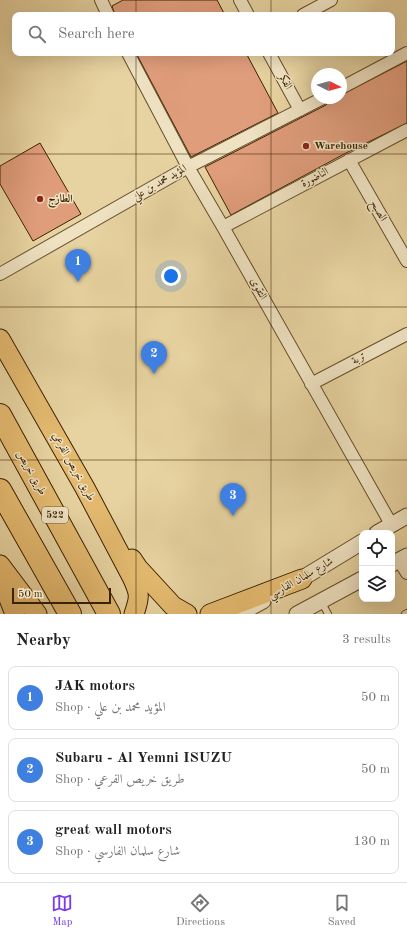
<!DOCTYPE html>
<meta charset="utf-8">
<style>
:root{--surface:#fff;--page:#f6f6f6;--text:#202124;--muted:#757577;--line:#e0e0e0;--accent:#7c3aed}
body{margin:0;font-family:"Old Standard TT",Amiri,serif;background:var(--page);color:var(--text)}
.controls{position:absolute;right:12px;bottom:12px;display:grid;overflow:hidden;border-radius:8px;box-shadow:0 4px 16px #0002}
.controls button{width:36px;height:36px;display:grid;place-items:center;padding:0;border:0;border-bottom:1px solid var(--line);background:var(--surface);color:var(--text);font:20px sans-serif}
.compass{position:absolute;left:311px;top:68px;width:36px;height:36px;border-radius:50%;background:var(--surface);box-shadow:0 4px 16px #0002;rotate:95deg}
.scale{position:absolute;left:12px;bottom:10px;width:99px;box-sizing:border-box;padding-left:4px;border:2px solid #3b2201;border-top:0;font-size:11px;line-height:14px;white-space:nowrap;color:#3b2201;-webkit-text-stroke:3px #efe2c2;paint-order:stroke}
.you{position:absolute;left:171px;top:276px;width:14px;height:14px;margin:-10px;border:3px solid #fff;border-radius:50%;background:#1a73e8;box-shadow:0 0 0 6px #1a73e833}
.badge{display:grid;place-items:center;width:26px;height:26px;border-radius:50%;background:var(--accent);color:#fff;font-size:13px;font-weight:700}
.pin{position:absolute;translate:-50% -33px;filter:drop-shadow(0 1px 2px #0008)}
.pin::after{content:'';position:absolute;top:21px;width:14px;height:12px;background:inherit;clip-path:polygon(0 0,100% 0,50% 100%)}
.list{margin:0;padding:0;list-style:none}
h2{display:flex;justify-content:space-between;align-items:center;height:52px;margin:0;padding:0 16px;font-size:17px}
h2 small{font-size:13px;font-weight:400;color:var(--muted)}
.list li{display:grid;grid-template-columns:26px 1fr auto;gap:12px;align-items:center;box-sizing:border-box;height:64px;margin:0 8px 8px;padding:0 8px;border:1px solid var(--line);border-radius:8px}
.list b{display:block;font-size:15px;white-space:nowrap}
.list p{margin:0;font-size:13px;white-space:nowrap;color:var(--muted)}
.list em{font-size:13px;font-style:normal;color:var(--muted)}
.icon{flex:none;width:22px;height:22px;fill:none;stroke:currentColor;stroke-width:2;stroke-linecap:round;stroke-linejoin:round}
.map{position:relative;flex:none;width:407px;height:614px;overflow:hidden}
.search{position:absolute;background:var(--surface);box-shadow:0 4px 16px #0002;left:12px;right:12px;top:12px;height:44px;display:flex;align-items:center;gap:10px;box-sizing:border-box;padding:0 14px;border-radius:8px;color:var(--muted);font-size:15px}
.sheet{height:268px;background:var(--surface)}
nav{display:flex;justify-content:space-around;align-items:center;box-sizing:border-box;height:56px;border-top:1px solid var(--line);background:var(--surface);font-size:11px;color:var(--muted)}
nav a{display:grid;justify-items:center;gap:2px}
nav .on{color:var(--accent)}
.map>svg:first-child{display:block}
.building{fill:#e09d7c;stroke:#3b2201}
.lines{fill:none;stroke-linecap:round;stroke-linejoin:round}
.service-casing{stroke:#664e29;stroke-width:8}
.minor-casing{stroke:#664e29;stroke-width:14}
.tertiary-casing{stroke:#664e29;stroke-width:17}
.primary-casing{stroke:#3b2201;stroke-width:21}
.motorway-casing{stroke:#3b2201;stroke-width:24}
.service{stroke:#efe2c2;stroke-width:6}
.minor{stroke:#efe2c2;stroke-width:12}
.tertiary{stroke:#efe2c2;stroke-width:15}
.primary{stroke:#e4ba70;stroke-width:19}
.motorway{stroke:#e4ba70;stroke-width:22}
.grid{fill:none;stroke:#3b2201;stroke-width:1;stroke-opacity:0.55}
.poi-dot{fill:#8f2418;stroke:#efe2c2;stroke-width:1.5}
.labels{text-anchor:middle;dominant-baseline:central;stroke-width:3;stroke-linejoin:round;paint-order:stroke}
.shield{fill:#efe2c2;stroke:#715c3b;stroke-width:1}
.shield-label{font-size:10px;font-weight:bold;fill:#3b2201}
.street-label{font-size:11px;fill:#3b2201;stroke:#efe2c2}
.poi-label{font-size:11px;font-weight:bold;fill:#3b2201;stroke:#efe2c2;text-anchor:start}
</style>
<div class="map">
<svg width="407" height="614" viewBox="0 0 407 614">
<rect width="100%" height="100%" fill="#e7d3a1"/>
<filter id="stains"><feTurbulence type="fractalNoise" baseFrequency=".005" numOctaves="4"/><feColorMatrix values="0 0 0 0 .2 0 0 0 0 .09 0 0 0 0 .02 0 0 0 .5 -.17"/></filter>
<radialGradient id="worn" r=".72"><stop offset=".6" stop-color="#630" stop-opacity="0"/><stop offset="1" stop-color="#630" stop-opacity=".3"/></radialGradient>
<!-- building -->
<path class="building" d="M123,0H217L225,15H115L112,6Z
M136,53H246L278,113L191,157Z
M407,61V123L346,153L231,215L205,167L326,105L333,98H341V95Z
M40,143L81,214L33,241L0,184V166Z"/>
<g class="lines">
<defs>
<path id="service" d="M321,601L328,614
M405,614L407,613"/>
<path id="minor" d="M101,0L108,15
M240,0L248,15
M303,15L331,0
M128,53L188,167L223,227L391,524
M269,53L300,110
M341,88L407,53
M349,160L407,261
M223,227L407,130
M0,274L188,167L323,98
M311,384L407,334
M399,560L407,573"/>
<path id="tertiary" d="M377,533L407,516
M392,564L407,556
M293,584L362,542
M239,614L263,601
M297,614L362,579"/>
<path id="primary" d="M0,339L85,488L132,577C140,594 140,597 134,614
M132,559L138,568L173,606L187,614
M0,565L37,614
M0,576L15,614
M210,614L302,579"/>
<path id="motorway" d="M0,415L109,614
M0,490L70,614"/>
</defs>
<!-- service casing -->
<use href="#service" class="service-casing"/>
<!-- minor casing -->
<use href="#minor" class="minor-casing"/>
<!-- tertiary casing -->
<use href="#tertiary" class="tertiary-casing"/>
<!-- primary casing -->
<use href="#primary" class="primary-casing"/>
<!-- motorway casing -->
<use href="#motorway" class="motorway-casing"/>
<!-- service -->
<use href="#service" class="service"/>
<!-- minor -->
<use href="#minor" class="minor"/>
<!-- tertiary -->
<use href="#tertiary" class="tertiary"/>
<!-- primary -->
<use href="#primary" class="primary"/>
<!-- motorway -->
<use href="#motorway" class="motorway"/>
</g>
<!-- grid -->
<path class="grid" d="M136,0V15M271,0V15M136,53V614M271,53V614M0,154H407M0,307H407M0,460H407"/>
<!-- markers -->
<g class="poi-dot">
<circle cx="306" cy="146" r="4"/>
<circle cx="40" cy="199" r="4"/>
</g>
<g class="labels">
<!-- shield labels -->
<rect class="shield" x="42" y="507" width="26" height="16" rx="3"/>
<g class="shield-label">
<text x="55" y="515">522</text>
</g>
<!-- street labels -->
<g class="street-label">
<text transform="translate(285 82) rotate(61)">الفكر</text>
<text transform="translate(315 178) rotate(-28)">الناضورة</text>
<text transform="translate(160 183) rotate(-30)">المؤيد محمد بن علي</text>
<text transform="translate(378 211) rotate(60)">الصبح</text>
<text transform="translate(258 289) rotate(61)">التقوى</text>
<text transform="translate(359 359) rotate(-28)">تربة</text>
<text transform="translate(73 467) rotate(61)">طريق خريص الفرعي</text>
<text transform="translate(31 473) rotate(61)">طريق خريص</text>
<text transform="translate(301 579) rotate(-30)">شارع سلمان الفارسي</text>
</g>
<!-- poi labels -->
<g class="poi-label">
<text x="314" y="146">Warehouse</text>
<text x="48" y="199">الطازج</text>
</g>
</g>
<rect width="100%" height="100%" filter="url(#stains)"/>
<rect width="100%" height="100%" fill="url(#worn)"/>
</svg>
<div class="controls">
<button><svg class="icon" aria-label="locate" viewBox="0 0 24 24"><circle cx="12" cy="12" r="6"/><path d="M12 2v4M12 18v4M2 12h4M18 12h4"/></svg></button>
<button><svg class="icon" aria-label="layers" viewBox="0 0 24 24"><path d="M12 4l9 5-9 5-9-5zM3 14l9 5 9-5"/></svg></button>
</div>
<svg class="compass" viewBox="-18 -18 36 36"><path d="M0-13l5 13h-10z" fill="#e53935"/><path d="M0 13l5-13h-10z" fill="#757577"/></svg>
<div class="scale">50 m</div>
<div class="you"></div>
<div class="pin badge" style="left:78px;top:282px;background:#3f7fe0">1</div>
<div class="pin badge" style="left:154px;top:374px;background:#3f7fe0">2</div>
<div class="pin badge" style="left:233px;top:516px;background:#3f7fe0">3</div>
<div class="search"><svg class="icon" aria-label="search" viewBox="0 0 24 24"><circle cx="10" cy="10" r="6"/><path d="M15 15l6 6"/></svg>Search here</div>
</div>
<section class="sheet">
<h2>Nearby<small>3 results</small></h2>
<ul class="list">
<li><span class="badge" style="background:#3f7fe0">1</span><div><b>JAK motors</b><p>Shop · المؤيد محمد بن علي</p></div><em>50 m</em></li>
<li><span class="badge" style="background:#3f7fe0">2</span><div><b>Subaru - Al Yemni ISUZU</b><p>Shop · طريق خريص الفرعي</p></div><em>50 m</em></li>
<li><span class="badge" style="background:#3f7fe0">3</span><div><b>great wall motors</b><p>Shop · شارع سلمان الفارسي</p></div><em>130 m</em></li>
</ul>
</section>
<nav>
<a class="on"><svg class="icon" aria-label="map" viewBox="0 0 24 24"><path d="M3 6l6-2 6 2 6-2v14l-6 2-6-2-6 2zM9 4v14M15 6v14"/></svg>Map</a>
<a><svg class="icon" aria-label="directions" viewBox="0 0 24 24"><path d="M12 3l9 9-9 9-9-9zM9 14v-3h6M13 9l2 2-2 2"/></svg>Directions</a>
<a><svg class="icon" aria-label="saved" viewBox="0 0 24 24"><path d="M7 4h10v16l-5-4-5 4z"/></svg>Saved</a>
</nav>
